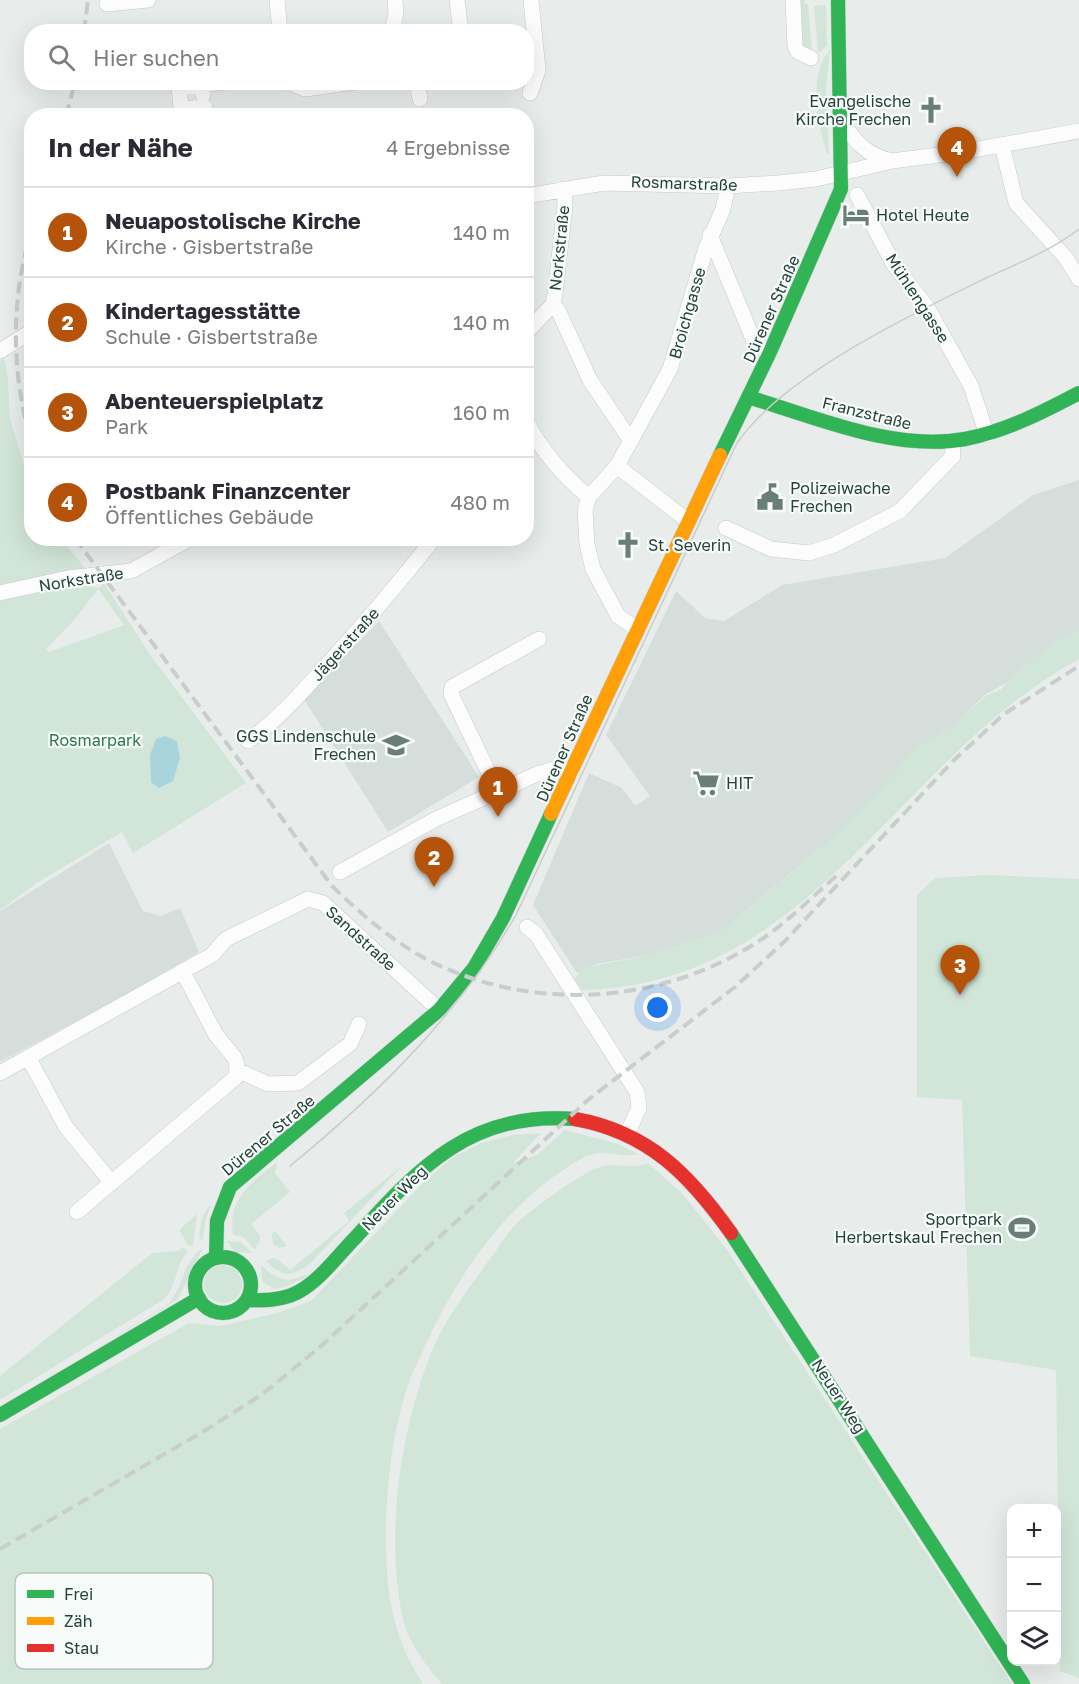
<!DOCTYPE html>
<html lang="de">
<meta charset="utf-8">
<style>
:root{--surface:#fff;--page:#f7f7f7;--text:#2b2b33;--muted:#7c7c81;--line:#e1e1e2;--accent:#b45309}
body{margin:0;font-family:"Golos Text",sans-serif;background:var(--page);color:var(--text)}
.controls{position:absolute;right:18px;bottom:18px;display:grid;overflow:hidden;border-radius:12px;box-shadow:0 6px 24px #0002}
.controls button{width:54px;height:54px;display:grid;place-items:center;padding:0;border:0;border-bottom:2px solid var(--line);background:var(--surface);color:var(--text);font:30px sans-serif}
.you{position:absolute;left:658px;top:1008px;width:21px;height:21px;margin:-15px;border:4px solid #fff;border-radius:50%;background:#1a73e8;box-shadow:0 0 0 9px #1a73e833}
.badge{display:grid;place-items:center;width:39px;height:39px;border-radius:50%;background:var(--accent);color:#fff;font-size:20px;font-weight:700}
.pin{position:absolute;translate:-50% -50px;filter:drop-shadow(0 2px 3px #0008)}
.pin::after{content:'';position:absolute;top:32px;width:21px;height:18px;background:inherit;clip-path:polygon(0 0,100% 0,50% 100%)}
.list{margin:0;padding:0;list-style:none}
h2{display:flex;justify-content:space-between;align-items:center;height:78px;margin:0;padding:0 24px;font-size:26px}
h2 small{font-size:20px;font-weight:400;color:var(--muted)}
.list li{display:grid;grid-template-columns:39px 1fr auto;gap:18px;align-items:center;box-sizing:border-box;height:90px;padding:0 24px;border-top:2px solid var(--line)}
.list b{display:block;font-size:22px;white-space:nowrap}
.list p{margin:0;font-size:20px;white-space:nowrap;color:var(--muted)}
.list em{font-size:20px;font-style:normal;color:var(--muted)}
.icon{flex:none;width:33px;height:33px;fill:none;stroke:currentColor;stroke-width:2;stroke-linecap:round;stroke-linejoin:round}
.map{position:relative;flex:none;width:1079px;height:1684px;overflow:hidden}
.search{position:absolute;background:var(--surface);box-shadow:0 6px 24px #0002;left:24px;top:24px;width:510px;height:66px;display:flex;align-items:center;gap:15px;box-sizing:border-box;padding:0 21px;border-radius:24px;color:var(--muted);font-size:22px}
.panel{position:absolute;background:var(--surface);box-shadow:0 6px 24px #0002;left:24px;top:108px;width:510px;height:438px;border-radius:24px}
.map>svg:first-child{display:block}
.built{fill:#d6dedb}
.green{fill:#d1e6d8;fill-rule:evenodd}
.water{fill:#a9d4db}
.lines{fill:none;stroke-linecap:round;stroke-linejoin:round}
.street-casing{stroke:#c5cac8;stroke-width:16}
.fast-casing{stroke:#c3cbc8;stroke-width:15}
.slow-casing{stroke:#c3cbc8;stroke-width:15}
.jam-casing{stroke:#c3cbc8;stroke-width:15}
.street{stroke:#fcfcfc;stroke-width:15}
.fast{stroke:#30b455;stroke-width:14}
.slow{stroke:#ff9f0a;stroke-width:14}
.jam{stroke:#e5322d;stroke-width:14}
.tram{stroke:#c9cdcc;stroke-width:1.5}
.rail{stroke:#c9cdcc;stroke-width:4;stroke-dasharray:12 6;stroke-linecap:butt}
.labels{text-anchor:middle;dominant-baseline:central;stroke-width:4.5;stroke-linejoin:round;paint-order:stroke}
.poi-label{font-size:16px;fill:#24423a;stroke:#f7fbf9;text-anchor:start}
.street-label{font-size:16px;fill:#24423a;stroke:#f7fbf9}
.park-label{font-size:16px;fill:#2d7a4b;stroke:#f7fbf9}
.key{fill:#f7fbf9;stroke:#b8c4c0;stroke-width:1.5}
.key-label{font-size:16px;fill:#24423a}
</style>
<div class="map">
<svg width="1079" height="1684" viewBox="0 0 1079 1684">
<rect width="100%" height="100%" fill="#e8edeb"/>
<!-- built -->
<path class="built" d="M1079,480V644L986,694L876,802L720,932L649,955L596,964L577,973L533,905L589,773L622,788L635,806L650,796L606,735L676,591L705,618L724,621L782,585L945,558L1033,495Z
M379,621L479,777L388,832L304,699Z
M109,843L143,911L161,916L180,908L199,952L129,993L0,1062V911Z"/>
<!-- green -->
<path class="green" d="M799,0H804L805,4H808L812,52L801,46Z
M826,5L827,45L820,52L818,51L814,6Z
M830,50L826,88L829,154H827C818,123 807,76 830,50Z
M4,358L8,378L10,419L31,487L32,538L62,539L87,571L0,590V361Z
M87,579L90,587L99,588L104,583L151,656L246,783L133,853L122,832L40,881L0,910V598ZM98,589L124,625L49,652L46,649L75,619Z
M1079,630V659C898,757 813,985 582,990L574,979L583,968L649,955L720,932L819,850L865,806L919,746L955,724L987,695L1000,690L1022,668L1052,644Z
M988,875L1079,879V1678L1060,1671L1056,1370L970,1356L962,1100L917,1097V895L935,878Z
M565,1130L618,1144L638,1154C618,1160 605,1145 581,1159C509,1200 460,1270 426,1344C419,1360 410,1377 405,1394C392,1439 386,1486 386,1533C386,1591 391,1634 423,1684H0V1429L189,1323L221,1326L277,1313L311,1301L425,1181L452,1158L481,1143L513,1135L541,1133L513,1163L537,1155Z
M422,1156L304,1278L285,1287L274,1289L262,1281L261,1265C277,1280 288,1285 308,1273Z
M277,1162L275,1173L290,1192L251,1224L261,1237L255,1250L243,1237L233,1235C227,1199 252,1182 277,1162Z
M648,1163L682,1193L725,1247L1012,1684H442C427,1667 410,1645 404,1623C384,1541 400,1428 432,1351C445,1319 467,1291 487,1263C497,1250 506,1234 517,1223C534,1208 579,1174 600,1167C615,1162 632,1170 648,1163Z
M403,1165L311,1263C292,1277 282,1278 266,1261L273,1258L279,1260L290,1270L349,1221L344,1213Z
M211,1205L205,1222L203,1242L199,1237C201,1225 201,1212 211,1205Z
M197,1214L193,1246L188,1245L179,1230Z
M275,1231L287,1246L279,1248L273,1244L272,1234Z
M227,1241L241,1242L252,1253L235,1252Z
M182,1247L188,1251C174,1267 178,1285 164,1299L0,1400V1376L152,1253L179,1251Z
M203,1248L178,1299L39,1385L168,1304C185,1285 180,1265 203,1248Z
M204 1284a19 19 0 1 1 38 0a19 19 0 1 1-38 0Z"/>
<!-- water -->
<path class="water" d="M165,736L177,741L180,758L173,781L159,788L151,782L150,755L156,739Z"/>
<g class="lines">
<defs>
<path id="street" d="M277,0L280,32
M457,0L461,32
M793,0L795,46L798,52L811,58
M107,4L148,0
M392,32L396,13L395,0
M288,82L305,89L355,82
M417,82L420,99
M202,85L179,87L181,109L205,107
M530,93L538,70L531,0
M203,95L202,85L225,82
M841,121C854,140 866,155 889,160
M1002,145L1016,203L1066,258L1079,279
M857,195L894,265L927,307L971,386L987,435
M526,196L604,183L728,186L778,183L816,179L892,161L962,152L1079,131
M710,235L753,339L760,347L770,352
M553,304L559,312L590,380L631,441
M526,333L553,304L555,294L565,206L564,189
M0,351L32,331
M526,420C539,448 565,478 589,497
M617,466L688,521
M726,528L771,549L809,553L834,545L900,511L953,456L952,442
M0,593L68,578L131,571L191,538
M637,629L618,616L593,569L587,544L585,510L589,497L617,466L670,369L706,248L723,209L728,186
M248,741C281,718 306,687 333,658C368,619 402,580 434,538
M498,792L451,694L452,687L539,639
M340,872L436,819L537,774L558,768L572,772
M527,927L536,934L637,1092L639,1108L627,1134
M28,1057L66,1127L112,1183
M237,1070L268,1084L298,1083L350,1044L359,1024
M0,1073L212,955L226,939L308,899L323,903L439,1010
M77,1212L236,1077L237,1064L234,1057L216,1035L183,972"/>
<path id="fast" d="M748,397C816,417 894,452 965,439C1006,431 1043,412 1079,393
M720,455L770,352L841,189L838,0
M731,1233L1023,1684
M195 1285a28 28 0 1 1 56 0a28 28 0 1 1-56 0Z
M216,1258L217,1221L230,1187L439,1010L474,968L503,918L551,814
M247,1300C264,1301 285,1300 300,1291C321,1279 339,1254 356,1237C420,1166 472,1111 575,1119
M0,1415L199,1298"/>
<path id="slow" d="M551,814L720,455"/>
<path id="jam" d="M575,1119C648,1132 689,1174 731,1233"/>
</defs>
<!-- street casing -->
<use href="#street" class="street-casing"/>
<!-- fast casing -->
<use href="#fast" class="fast-casing"/>
<!-- slow casing -->
<use href="#slow" class="slow-casing"/>
<!-- jam casing -->
<use href="#jam" class="jam-casing"/>
<!-- street -->
<use href="#street" class="street"/>
<!-- fast -->
<use href="#fast" class="fast"/>
<!-- slow -->
<use href="#slow" class="slow"/>
<!-- jam -->
<use href="#jam" class="jam"/>
<!-- tram -->
<path class="tram" d="M290,1166C378,1094 459,1014 516,915L737,443C784,375 912,314 986,278C1019,263 1050,251 1079,229"/>
<!-- rail -->
<path class="rail" d="M84,32L88,0
M66,116L75,82
M32,229C10,299 11,374 32,445
M75,538L332,886C362,915 393,942 430,961C536,1014 667,1004 765,937C792,918 816,893 841,872
M0,1549L206,1430L264,1393L319,1348L589,1099L735,987L784,942L953,761L1004,714L1079,666"/>
</g>
<!-- icons -->
<defs>
<symbol id="church-bare" viewBox="-9 -9 18 18"><path d="M-1.2-6h2.4v3.5h3.3v2.4h-3.3V6h-2.4V-.1h-3.3v-2.4h3.3Z" fill="#697e78" stroke="#f7fbf9" stroke-width="2.5" paint-order="stroke"/></symbol>
<symbol id="hotel-bare" viewBox="-9 -9 18 18"><path d="M-6-4.5h1.5V1H6V5H4.5V3h-9V5H-6ZM-4 0a1.8 1.8 0 1 1 3.6 0ZM.5 0V-2.5h3Q6-2.5 6 0Z" fill="#697e78" stroke="#f7fbf9" stroke-width="2.5" paint-order="stroke"/></symbol>
<symbol id="civic-bare" viewBox="-9 -9 18 18"><path d="M-.6-6.5H3V-4.5H.6V-3L4-1V1h2V6H-6V1h2V-1L-.6-3ZM-1.2 2.5V6h2.4V2.5Z" fill="#697e78" stroke="#f7fbf9" stroke-width="2.5" paint-order="stroke"/></symbol>
<symbol id="school-bare" viewBox="-9 -9 18 18"><path d="M0-5L7-2L0 1L-7-2ZM-4 1L0 2.5L4 1V4Q0 6-4 4Z" fill="#697e78" stroke="#f7fbf9" stroke-width="2.5" paint-order="stroke"/></symbol>
<symbol id="supermarket-bare" viewBox="-9 -9 18 18"><path d="M-6-5.5h2.5l.6 2H6L4.5 2H-2.5L-4.4-4H-6ZM-1.5 3.2a1.3 1.3 0 1 0 .1 0ZM3 3.2a1.3 1.3 0 1 0 .1 0Z" fill="#697e78" stroke="#f7fbf9" stroke-width="2.5" paint-order="stroke"/></symbol>
<symbol id="stadium-bare" viewBox="-9 -9 18 18"><path d="M0-5a6.5 5 0 1 0 0 10a6.5 5 0 1 0 0-10ZM-3.5-1.8h7v3.6h-7Z" fill="#697e78" stroke="#f7fbf9" stroke-width="2.5" paint-order="stroke"/></symbol>
</defs>
<g fill-rule="evenodd">
<use href="#church-bare" x="912" y="91" width="38" height="38"/>
<use href="#hotel-bare" x="837" y="196" width="38" height="38"/>
<use href="#civic-bare" x="751" y="478" width="38" height="38"/>
<use href="#church-bare" x="609" y="526" width="38" height="38"/>
<use href="#school-bare" x="377" y="726" width="38" height="38"/>
<use href="#supermarket-bare" x="687" y="764" width="38" height="38"/>
<use href="#stadium-bare" x="1003" y="1209" width="38" height="38"/>
</g>
<g class="labels">
<!-- poi labels -->
<g class="poi-label">
<text x="911" y="101" text-anchor="end">Evangelische<tspan x="911" dy="18">Kirche Frechen</tspan></text>
<text x="876" y="215">Hotel Heute</text>
<text x="790" y="488">Polizeiwache<tspan x="790" dy="18">Frechen</tspan></text>
<text x="648" y="545">St. Severin</text>
<text x="376" y="736" text-anchor="end">GGS Lindenschule<tspan x="376" dy="18">Frechen</tspan></text>
<text x="726" y="783">HIT</text>
<text x="1002" y="1219" text-anchor="end">Sportpark<tspan x="1002" dy="18">Herbertskaul Frechen</tspan></text>
</g>
<!-- street labels -->
<g class="street-label">
<text transform="translate(684 183) rotate(2)">Rosmarstraße</text>
<text transform="translate(559 248) rotate(-84)">Norkstraße</text>
<text transform="translate(918 298) rotate(57)">Mühlengasse</text>
<text transform="translate(771 309) rotate(-66)">Dürener Straße</text>
<text transform="translate(687 313) rotate(-74)">Broichgasse</text>
<text transform="translate(867 413) rotate(14)">Franzstraße</text>
<text transform="translate(81 579) rotate(-9)">Norkstraße</text>
<text transform="translate(345 644) rotate(-48)">Jägerstraße</text>
<text transform="translate(564 748) rotate(-66)">Dürener Straße</text>
<text transform="translate(361 938) rotate(42)">Sandstraße</text>
<text transform="translate(268 1135) rotate(-40)">Dürener Straße</text>
<text transform="translate(394 1198) rotate(-45)">Neuer Weg</text>
<text transform="translate(839 1396) rotate(57)">Neuer Weg</text>
</g>
<!-- park labels -->
<g class="park-label">
<text x="95" y="740">Rosmarpark</text>
</g>
</g>
<!-- legend -->
<rect x="15" y="1573" width="198" height="96" rx="9" class="key"/>
<rect x="27" y="1590" width="27" height="8" fill="#30b455"/>
<rect x="27" y="1617" width="27" height="8" fill="#ff9f0a"/>
<rect x="27" y="1644" width="27" height="8" fill="#e5322d"/>
<g class="key-label">
<text x="64" y="1600">Frei</text>
<text x="64" y="1627">Zäh</text>
<text x="64" y="1654">Stau</text>
</g>
</svg>
<div class="controls">
<button>+</button>
<button>−</button>
<button><svg class="icon" aria-label="layers" viewBox="0 0 24 24"><path d="M12 4l9 5-9 5-9-5zM3 14l9 5 9-5"/></svg></button>
</div>
<div class="you"></div>
<div class="pin badge" style="left:498px;top:817px">1</div>
<div class="pin badge" style="left:434px;top:887px">2</div>
<div class="pin badge" style="left:960px;top:995px">3</div>
<div class="pin badge" style="left:957px;top:177px">4</div>
<div class="search"><svg class="icon" aria-label="search" viewBox="0 0 24 24"><circle cx="10" cy="10" r="6"/><path d="M15 15l6 6"/></svg>Hier suchen</div>
<section class="panel">
<h2>In der Nähe<small>4 Ergebnisse</small></h2>
<ul class="list">
<li><span class="badge">1</span><div><b>Neuapostolische Kirche</b><p>Kirche · Gisbertstraße</p></div><em>140 m</em></li>
<li><span class="badge">2</span><div><b>Kindertagesstätte</b><p>Schule · Gisbertstraße</p></div><em>140 m</em></li>
<li><span class="badge">3</span><div><b>Abenteuerspielplatz</b><p>Park</p></div><em>160 m</em></li>
<li><span class="badge">4</span><div><b>Postbank Finanzcenter</b><p>Öffentliches Gebäude</p></div><em>480 m</em></li>
</ul>
</section>
</div>
